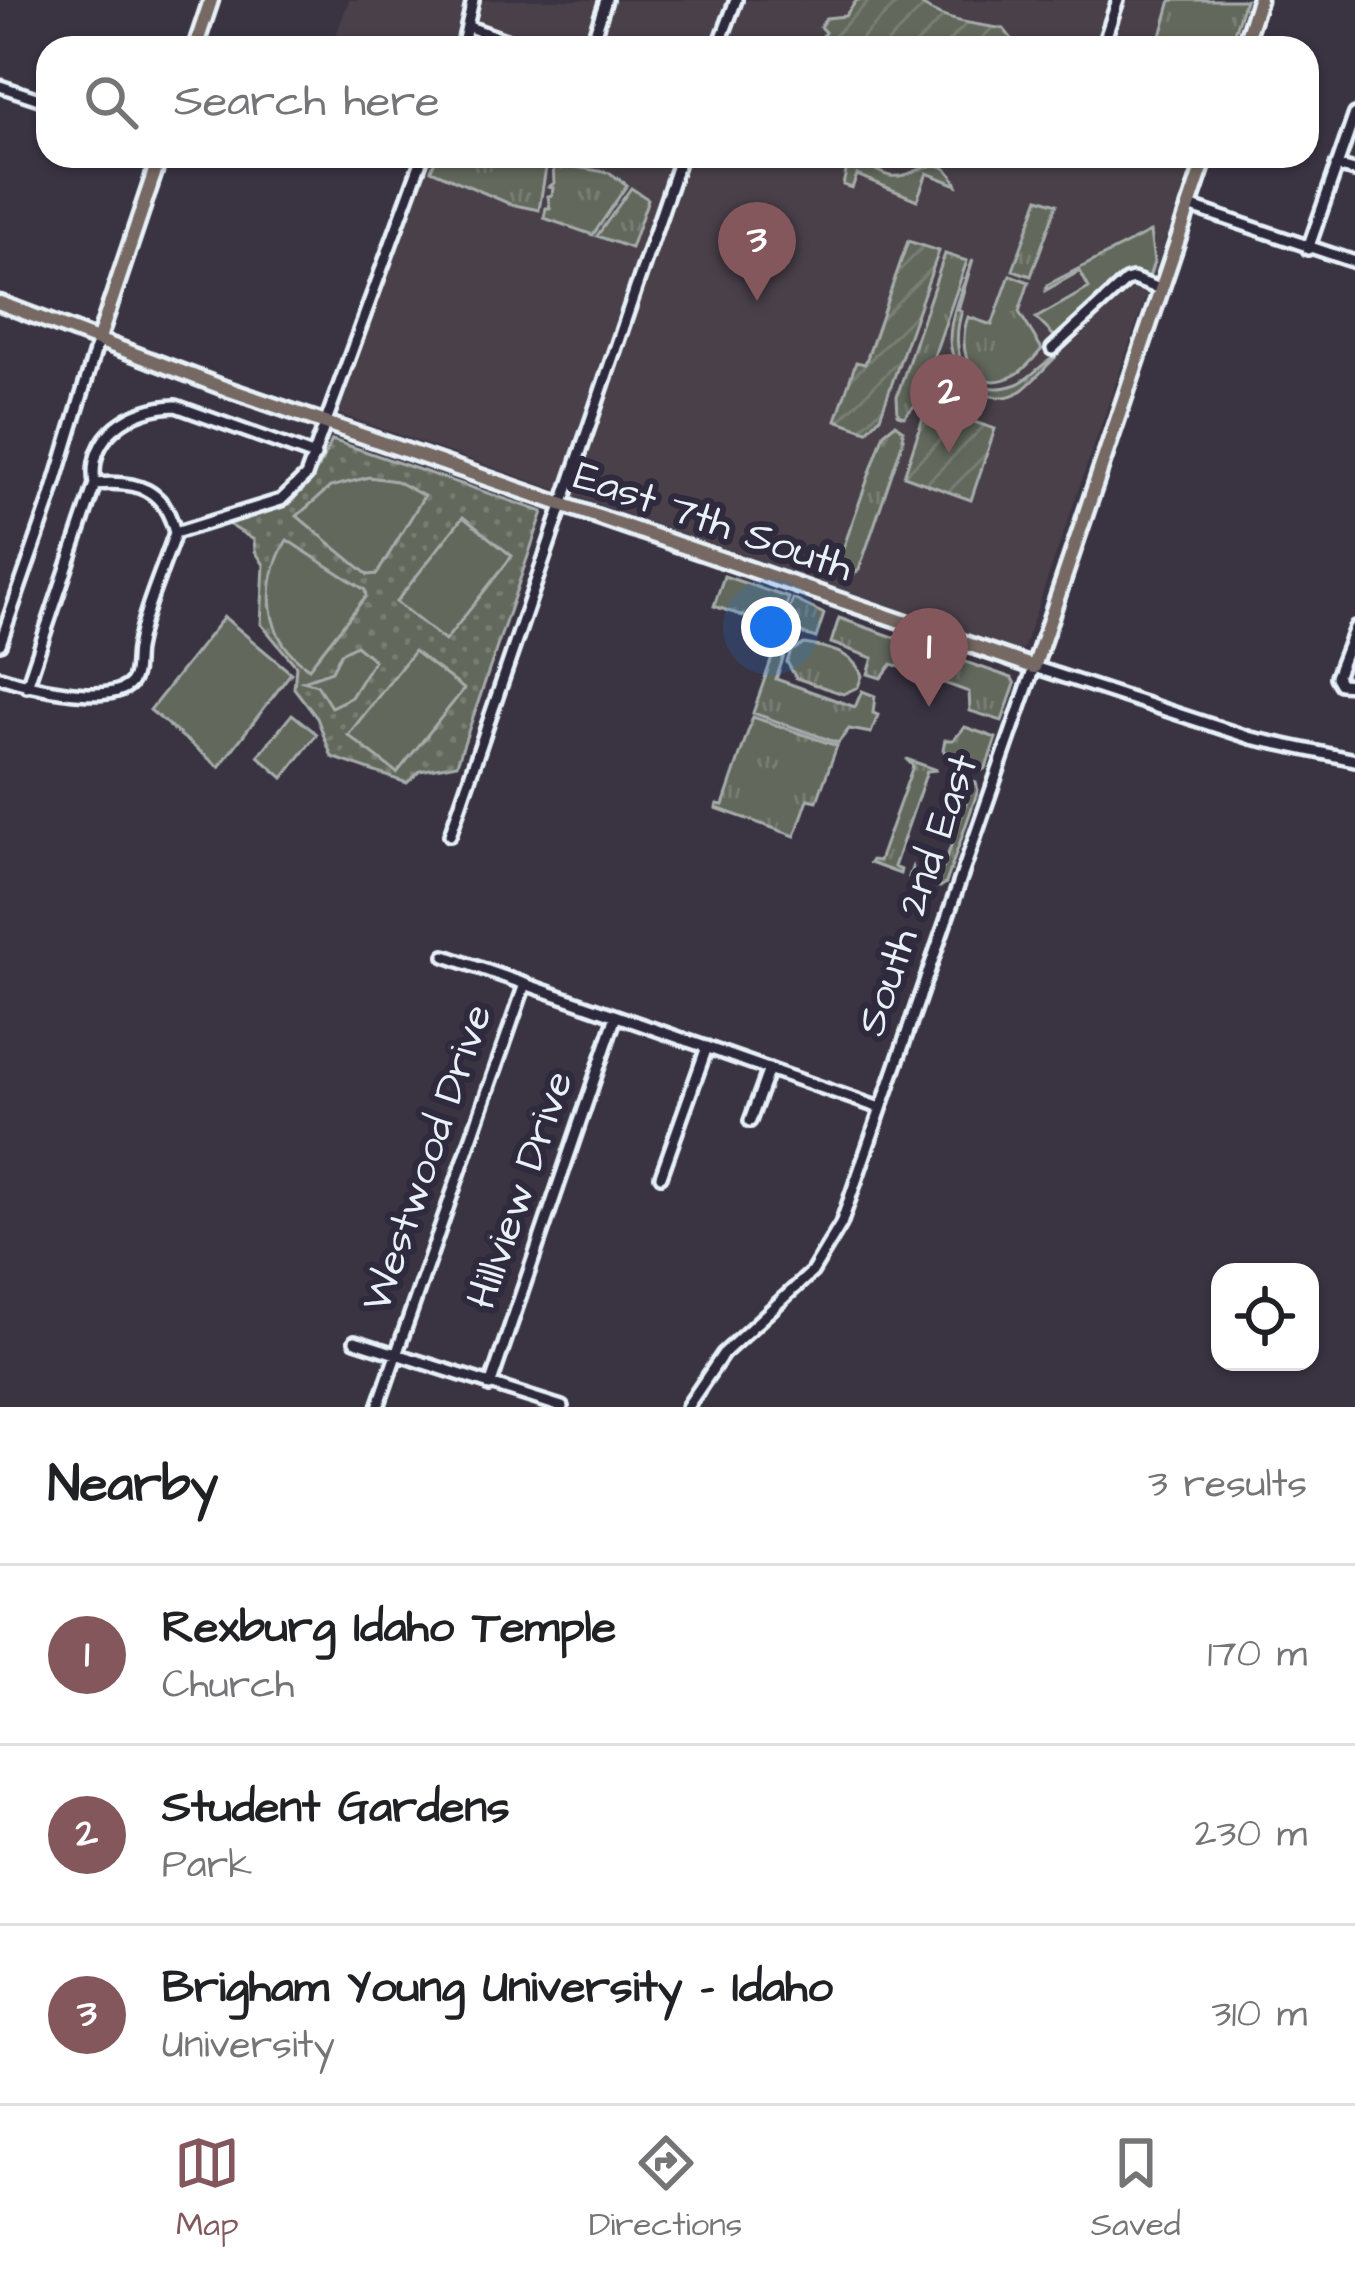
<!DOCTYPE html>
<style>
:root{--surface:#fff;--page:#f2f2f2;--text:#202124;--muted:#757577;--line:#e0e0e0;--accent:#84575d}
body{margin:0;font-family:"Architects Daughter",sans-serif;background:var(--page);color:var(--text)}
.controls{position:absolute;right:36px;bottom:36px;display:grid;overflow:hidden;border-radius:24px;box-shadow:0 3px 9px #0004}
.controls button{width:108px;height:108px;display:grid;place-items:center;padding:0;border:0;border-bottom:3px solid var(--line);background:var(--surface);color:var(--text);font:60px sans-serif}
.you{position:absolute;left:771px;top:627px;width:42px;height:42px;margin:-30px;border:9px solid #fff;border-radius:50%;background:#1a73e8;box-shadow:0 0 0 18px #1a73e833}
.badge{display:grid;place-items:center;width:78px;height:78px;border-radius:50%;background:var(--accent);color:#fff;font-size:39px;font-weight:700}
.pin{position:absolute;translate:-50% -99px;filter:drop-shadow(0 3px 6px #0008)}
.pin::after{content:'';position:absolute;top:63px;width:42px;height:36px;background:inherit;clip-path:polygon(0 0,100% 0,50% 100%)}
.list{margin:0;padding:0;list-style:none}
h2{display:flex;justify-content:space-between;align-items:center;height:156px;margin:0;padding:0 48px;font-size:51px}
h2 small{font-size:39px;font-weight:400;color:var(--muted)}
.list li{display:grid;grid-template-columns:78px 1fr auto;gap:36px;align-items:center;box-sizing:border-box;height:180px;padding:0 48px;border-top:3px solid var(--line)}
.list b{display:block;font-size:45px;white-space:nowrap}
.list p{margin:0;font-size:39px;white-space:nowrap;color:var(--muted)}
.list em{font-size:39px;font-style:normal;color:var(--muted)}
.icon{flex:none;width:66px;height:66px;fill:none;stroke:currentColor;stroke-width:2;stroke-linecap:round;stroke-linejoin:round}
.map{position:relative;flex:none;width:1355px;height:1407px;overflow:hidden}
.search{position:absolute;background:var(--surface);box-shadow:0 3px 9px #0004;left:36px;right:36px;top:36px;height:132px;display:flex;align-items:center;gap:30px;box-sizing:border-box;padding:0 42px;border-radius:36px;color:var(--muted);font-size:45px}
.sheet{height:696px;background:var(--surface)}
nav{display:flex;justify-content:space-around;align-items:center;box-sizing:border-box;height:168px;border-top:3px solid var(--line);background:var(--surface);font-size:33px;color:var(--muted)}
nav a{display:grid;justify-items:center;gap:6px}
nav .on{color:var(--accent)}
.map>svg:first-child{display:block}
.built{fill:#484049}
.grass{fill:url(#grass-tufts);stroke:#a5acaa;stroke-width:3}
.park{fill:url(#park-dots);stroke:#a5acaa;stroke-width:3}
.garden{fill:url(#garden-furrows);stroke:#a5acaa;stroke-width:3}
.pitch{fill:#62685b;stroke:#a5acaa;stroke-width:3}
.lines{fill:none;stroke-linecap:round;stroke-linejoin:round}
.minor-casing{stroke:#e8f1f8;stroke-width:18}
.major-casing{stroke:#e8f1f8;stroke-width:21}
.minor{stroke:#2f2a3d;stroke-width:9}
.major{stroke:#766964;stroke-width:12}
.labels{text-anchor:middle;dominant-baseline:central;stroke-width:12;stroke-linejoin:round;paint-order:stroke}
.street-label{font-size:42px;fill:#e8f1f8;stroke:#2f2a3d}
</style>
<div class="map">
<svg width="1355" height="1407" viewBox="0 0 1355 1407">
<defs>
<pattern id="grass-tufts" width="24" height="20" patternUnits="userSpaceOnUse" patternTransform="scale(3)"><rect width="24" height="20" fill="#62685b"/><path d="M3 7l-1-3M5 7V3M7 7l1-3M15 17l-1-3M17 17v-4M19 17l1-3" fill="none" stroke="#787e73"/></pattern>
<pattern id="park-dots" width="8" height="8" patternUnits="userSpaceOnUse" patternTransform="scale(3)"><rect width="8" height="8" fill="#62685b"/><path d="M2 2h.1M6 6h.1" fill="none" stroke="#787e73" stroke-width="1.8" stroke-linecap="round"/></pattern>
<pattern id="garden-furrows" width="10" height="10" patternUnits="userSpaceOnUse" patternTransform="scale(3)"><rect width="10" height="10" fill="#62685b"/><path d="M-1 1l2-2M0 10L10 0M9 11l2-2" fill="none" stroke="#787e73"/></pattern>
</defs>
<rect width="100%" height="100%" fill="#3a3442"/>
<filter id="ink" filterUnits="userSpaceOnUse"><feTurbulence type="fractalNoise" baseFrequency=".00833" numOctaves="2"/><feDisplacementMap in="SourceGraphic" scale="24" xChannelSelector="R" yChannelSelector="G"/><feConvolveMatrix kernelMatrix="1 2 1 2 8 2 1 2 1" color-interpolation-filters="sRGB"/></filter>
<g filter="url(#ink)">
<!-- built -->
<path class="built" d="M349,0H1250L1233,48H331Z
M423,156H1195L1023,649L1016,650L331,411Z"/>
<!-- grass -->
<path class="grass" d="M1171,0H1245L1229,48H1173L1159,43Z
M437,156H510L547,162L539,210L510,204L431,170Z
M854,161C868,163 877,173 890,176C917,180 939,144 957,185L927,173L917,200L857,175L852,188L843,185L847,167Z
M553,163L610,173L627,185L593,235L544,218L546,208H550L548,196L552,195L553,188L549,187L554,183Z
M631,188L648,199L631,248L597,236Z
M1039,198L1057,204L1031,276L1013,270Z
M1150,232L1154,262L1149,277L1136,272L1122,275L1056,338L1036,318L1089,288L1080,271L1046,290L1047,285Z
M945,254L967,261L918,402L904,417L898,415L897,396Z
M973,259L958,310L962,312C948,351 966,403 1017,384C1032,378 1042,362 1056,357C1045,367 1034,381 1022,390C988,414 951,372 950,340C950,313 964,285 973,259Z
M1010,275L1029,282L1019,312L1042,349C1034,358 1024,371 1013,376C971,396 956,350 968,317L992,325Z
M895,424L903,430V441L859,570L851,576L843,575L838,563L884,433Z
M724,576L789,598L778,628L714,606Z
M793,599L824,614L816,638L792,630L784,652L775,649Z
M839,618L1012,678L1015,684L1002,721L970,711L969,692L892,664L881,678L868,674L873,658L831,643Z
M804,644C825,647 854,652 862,676L858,687L843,694L796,678L787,662L791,651Z
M774,652L784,656L776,679L855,707L862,691L875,696L873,713L878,715L871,733L849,729L838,743L753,713Z
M753,717L837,746L817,801L808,799L795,836L716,808L717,804L723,805Z
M965,727L996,738L986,768L980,771L949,760L943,749L945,740H953Z
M906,759L937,770L927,771L894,867L901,870L900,874L870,863L872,860L879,861L913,766Z
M968,780L976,783L978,790L946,883L940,887L909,877L912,868L914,875L930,880L934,872L941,874L972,786Z"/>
<!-- park -->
<path class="park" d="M332,440L543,512L457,764L420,771L407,783L332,757L317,718L294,688L296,666L261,624L264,565L255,551L254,540L228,524L290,504L319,467Z"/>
<!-- garden -->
<path class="garden" d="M857,0H916C939,22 977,24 1004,29L1015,43L1013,48L817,47L825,32L820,27L826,18L845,16Z
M908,241L939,251L880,417L867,431L836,420L856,362L865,364Z
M927,406L995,429L971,500L904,476Z"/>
<!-- pitch -->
<path class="pitch" d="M369,477L396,481L424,496L377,574L368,575L297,516L330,487Z
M463,517L512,556L445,641L396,602Z
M287,540L365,590L366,596L309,668C263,639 261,582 287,540Z
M224,617L291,673L219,767L150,710Z
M356,645L374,660L351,697L331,707L317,685L303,681L332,671L341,653Z
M414,651L464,689L397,773L348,735Z
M292,714L317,734L283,778L258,756Z"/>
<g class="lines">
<defs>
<path id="minor" d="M469,27L527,48
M462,48L473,0
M590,48L606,0
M718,48L736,0
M1102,48L1118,0
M0,86L48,102
M1336,166L1355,171
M1189,206L1355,262
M1308,249L1355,114
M1052,349L1126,281L1133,279L1160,289
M95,484C137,480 165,489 175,533
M1355,628L1336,677L1340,684L1355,685
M0,644L50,500L99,338
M0,677C27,686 105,705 129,685C138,677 135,660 137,649C144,610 162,571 175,533L281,500L306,476L423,156
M27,686L95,484C87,435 132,407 176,406L315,456
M450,835L681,156
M445,956L880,1108
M750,1121L769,1069
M661,1176L707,1047
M355,1341L562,1407
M490,1386L616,1016
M378,1407L525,984
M687,1407L723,1354L812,1272L841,1224L1034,667L1251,738L1355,760"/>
<path id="major" d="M195,48L211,0
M1243,48L1259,0
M0,303L227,389L1034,667L1206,156
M99,338L160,156"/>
</defs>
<!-- minor casing -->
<use href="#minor" class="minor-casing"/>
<!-- major casing -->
<use href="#major" class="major-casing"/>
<!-- minor -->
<use href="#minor" class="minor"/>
<!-- major -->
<use href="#major" class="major"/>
</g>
</g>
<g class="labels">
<!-- street labels -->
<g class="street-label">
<text transform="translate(713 522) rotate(19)">East 7th South</text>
<text transform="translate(918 895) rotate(-71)">South 2nd East</text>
<text transform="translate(428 1158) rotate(-71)">Westwood Drive</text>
<text transform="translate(521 1190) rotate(-71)">Hillview Drive</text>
</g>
</g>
</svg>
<div class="controls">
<button><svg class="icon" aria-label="locate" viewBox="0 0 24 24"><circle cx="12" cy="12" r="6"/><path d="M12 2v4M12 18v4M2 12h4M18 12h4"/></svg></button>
</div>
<div class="you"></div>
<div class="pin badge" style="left:929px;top:707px">1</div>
<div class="pin badge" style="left:949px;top:453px">2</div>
<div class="pin badge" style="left:757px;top:301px">3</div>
<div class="search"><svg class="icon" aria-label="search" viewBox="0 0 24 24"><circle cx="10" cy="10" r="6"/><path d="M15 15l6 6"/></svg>Search here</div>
</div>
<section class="sheet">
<h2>Nearby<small>3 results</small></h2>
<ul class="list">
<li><span class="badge">1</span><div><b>Rexburg Idaho Temple</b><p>Church</p></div><em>170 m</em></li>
<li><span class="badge">2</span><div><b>Student Gardens</b><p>Park</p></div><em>230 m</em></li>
<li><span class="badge">3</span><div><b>Brigham Young University - Idaho</b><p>University</p></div><em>310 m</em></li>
</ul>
</section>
<nav>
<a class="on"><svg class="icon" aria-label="map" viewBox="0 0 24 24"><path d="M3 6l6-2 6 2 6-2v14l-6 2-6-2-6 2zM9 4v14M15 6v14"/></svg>Map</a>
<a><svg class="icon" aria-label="directions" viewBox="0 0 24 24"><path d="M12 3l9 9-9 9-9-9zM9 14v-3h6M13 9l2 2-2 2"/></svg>Directions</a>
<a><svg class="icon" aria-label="saved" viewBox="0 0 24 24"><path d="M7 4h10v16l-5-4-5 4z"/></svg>Saved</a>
</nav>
